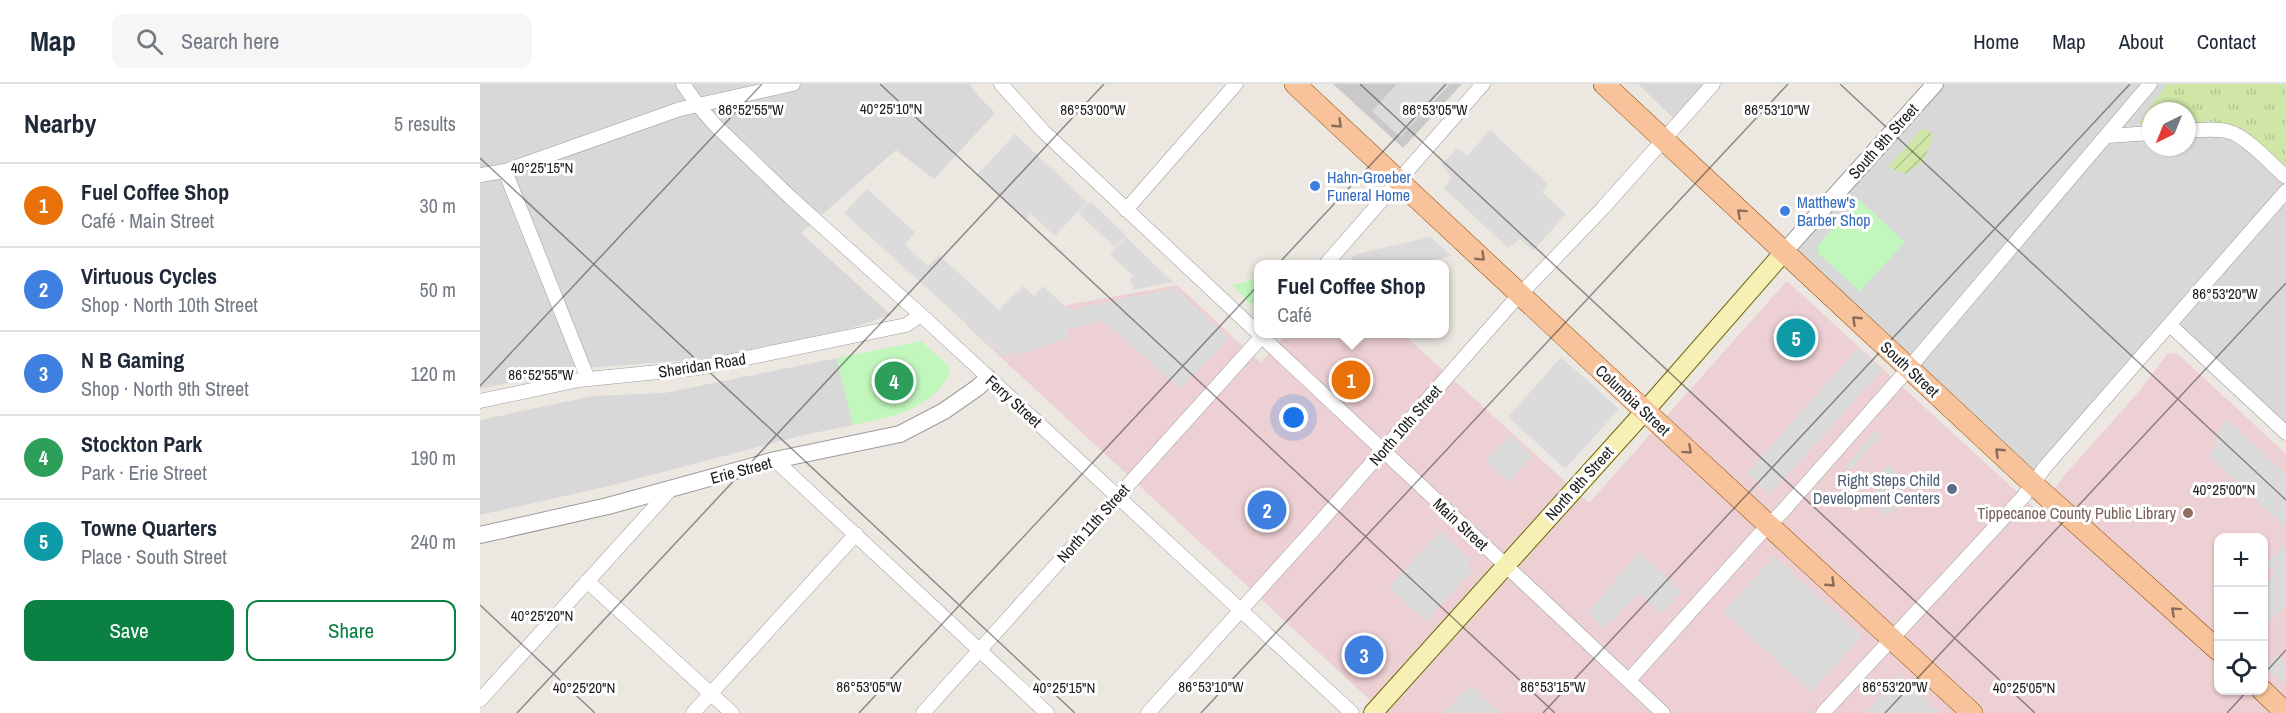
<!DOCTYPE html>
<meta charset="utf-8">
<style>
:root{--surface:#fff;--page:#f6f6f7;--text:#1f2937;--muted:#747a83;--line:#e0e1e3;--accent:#0b8043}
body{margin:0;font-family:"Archivo Narrow",sans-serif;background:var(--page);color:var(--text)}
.controls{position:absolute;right:18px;bottom:18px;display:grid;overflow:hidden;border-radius:12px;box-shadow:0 2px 4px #0004}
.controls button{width:54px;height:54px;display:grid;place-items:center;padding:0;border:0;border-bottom:2px solid var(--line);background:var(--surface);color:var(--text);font:30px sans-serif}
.compass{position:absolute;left:1662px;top:18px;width:54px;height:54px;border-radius:50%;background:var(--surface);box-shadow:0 2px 4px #0004;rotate:223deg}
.you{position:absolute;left:814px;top:334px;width:21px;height:21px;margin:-15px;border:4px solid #fff;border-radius:50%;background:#1a73e8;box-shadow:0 0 0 9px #1a73e833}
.badge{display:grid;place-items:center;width:39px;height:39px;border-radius:50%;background:var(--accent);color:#fff;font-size:20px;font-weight:700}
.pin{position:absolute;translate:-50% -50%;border:3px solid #fff;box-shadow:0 2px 6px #0006}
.popup{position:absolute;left:774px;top:176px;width:195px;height:78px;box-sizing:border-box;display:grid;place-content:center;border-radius:12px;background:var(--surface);filter:drop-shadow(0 2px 4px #0005);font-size:20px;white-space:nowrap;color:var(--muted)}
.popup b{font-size:22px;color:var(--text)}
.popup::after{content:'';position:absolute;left:50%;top:100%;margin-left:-12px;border:12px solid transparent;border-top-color:var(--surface)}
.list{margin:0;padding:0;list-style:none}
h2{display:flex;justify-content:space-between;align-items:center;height:78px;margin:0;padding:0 24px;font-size:26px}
h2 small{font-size:20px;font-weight:400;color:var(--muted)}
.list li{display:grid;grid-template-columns:39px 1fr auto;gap:18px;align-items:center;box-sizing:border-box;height:84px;padding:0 24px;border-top:2px solid var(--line)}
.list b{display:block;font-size:22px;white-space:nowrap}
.list p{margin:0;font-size:20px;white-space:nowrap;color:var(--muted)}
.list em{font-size:20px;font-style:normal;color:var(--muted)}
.actions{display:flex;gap:12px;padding:18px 24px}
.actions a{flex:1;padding:14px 0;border:2px solid var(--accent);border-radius:12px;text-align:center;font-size:21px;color:var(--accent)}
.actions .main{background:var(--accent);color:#fff}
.icon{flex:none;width:33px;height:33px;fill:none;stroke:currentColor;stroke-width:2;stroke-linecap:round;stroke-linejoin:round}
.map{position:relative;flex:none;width:1806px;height:629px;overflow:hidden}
header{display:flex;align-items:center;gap:36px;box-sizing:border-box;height:84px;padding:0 30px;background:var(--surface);border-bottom:2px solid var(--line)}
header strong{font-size:28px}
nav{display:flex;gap:33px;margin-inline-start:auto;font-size:21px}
.search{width:420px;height:54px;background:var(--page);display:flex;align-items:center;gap:15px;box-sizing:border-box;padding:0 21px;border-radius:12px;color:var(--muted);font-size:22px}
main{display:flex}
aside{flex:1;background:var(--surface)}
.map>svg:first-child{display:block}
.residential{fill:#d9d8d8;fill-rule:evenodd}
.commercial{fill:#edd0d3;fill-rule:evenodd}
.religious{fill:#c9c9c9}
.grass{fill:url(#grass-tufts)}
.park{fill:#c1f7bd}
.garden{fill:url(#garden-furrows)}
.parking{fill:#dbdbdb}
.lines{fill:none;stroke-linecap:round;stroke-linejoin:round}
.minor-casing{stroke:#9c9c9c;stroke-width:15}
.tertiary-casing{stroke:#9c9c9c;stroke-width:18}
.secondary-casing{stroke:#6c6808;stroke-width:20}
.primary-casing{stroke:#8d4c05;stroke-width:22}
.minor{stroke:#fff;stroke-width:14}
.tertiary{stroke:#fff;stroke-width:16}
.secondary{stroke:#f7f0b4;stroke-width:18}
.primary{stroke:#f8c29a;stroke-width:21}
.oneway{stroke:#8a6e5a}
.ticks{fill:none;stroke:#1b1b1b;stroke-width:1.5;stroke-opacity:0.45}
.shop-dot{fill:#3f7fe0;stroke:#fff;stroke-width:2}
.service-dot{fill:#5c6f8a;stroke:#fff;stroke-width:2}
.education-dot{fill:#8d6e63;stroke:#fff;stroke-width:2}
.labels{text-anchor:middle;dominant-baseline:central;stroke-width:6;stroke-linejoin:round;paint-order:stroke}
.street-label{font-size:16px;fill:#1b1b1b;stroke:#fff}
.shop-label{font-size:16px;fill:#366cbe;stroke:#fff;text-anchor:start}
.service-label{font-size:16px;fill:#4e5e75;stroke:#fff;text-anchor:end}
.education-label{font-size:16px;fill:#785e54;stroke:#fff;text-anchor:end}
.ticks-label{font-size:15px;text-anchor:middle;fill:#1b1b1b;stroke:#fff;stroke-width:6;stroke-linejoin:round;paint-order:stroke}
</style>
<header>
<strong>Map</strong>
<div class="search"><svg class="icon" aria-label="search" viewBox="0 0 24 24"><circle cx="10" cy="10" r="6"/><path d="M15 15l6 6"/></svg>Search here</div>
<nav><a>Home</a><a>Map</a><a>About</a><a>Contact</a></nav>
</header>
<main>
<aside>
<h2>Nearby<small>5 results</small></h2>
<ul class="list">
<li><span class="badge" style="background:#e8710a">1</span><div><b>Fuel Coffee Shop</b><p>Café · Main Street</p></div><em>30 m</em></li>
<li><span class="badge" style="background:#3f7fe0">2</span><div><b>Virtuous Cycles</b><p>Shop · North 10th Street</p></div><em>50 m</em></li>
<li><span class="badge" style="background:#3f7fe0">3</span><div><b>N B Gaming</b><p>Shop · North 9th Street</p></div><em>120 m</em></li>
<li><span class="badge" style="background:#2e9e5b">4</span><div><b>Stockton Park</b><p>Park · Erie Street</p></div><em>190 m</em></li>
<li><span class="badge" style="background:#0f9aa8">5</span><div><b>Towne Quarters</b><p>Place · South Street</p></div><em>240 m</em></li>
</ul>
<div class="actions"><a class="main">Save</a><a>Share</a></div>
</aside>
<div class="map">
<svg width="1806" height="629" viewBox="0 0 1806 629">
<defs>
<pattern id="grass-tufts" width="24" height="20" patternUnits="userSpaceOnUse" patternTransform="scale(1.5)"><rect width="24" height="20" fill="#cfe6a7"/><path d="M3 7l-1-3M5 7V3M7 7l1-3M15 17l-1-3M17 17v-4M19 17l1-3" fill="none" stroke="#b1c58f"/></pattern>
<pattern id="garden-furrows" width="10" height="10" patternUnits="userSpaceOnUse" patternTransform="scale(1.5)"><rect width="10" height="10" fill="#cfe6a7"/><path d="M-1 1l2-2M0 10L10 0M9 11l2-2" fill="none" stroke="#b1c58f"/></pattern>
</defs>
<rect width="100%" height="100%" fill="#ece7e1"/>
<!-- residential -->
<path class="residential" d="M0,0H489L499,13L515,29L454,95L416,66L321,149L411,231L368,245L224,275L93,285L0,305Z
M1158,0H1223L1193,34Z
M1455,0H1806V349L1690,242L1553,400L1304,168ZM1671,27H1707V63H1671Z
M357,274L373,341L324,351L129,402L0,431V336L113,312L184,309Z"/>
<!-- commercial -->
<path class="commercial" d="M1307,197L1559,428L1583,393L1661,305L1688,269L1698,270L1806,370V629H904L485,240L697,201L781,279L807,250H923L1109,419ZM1738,454H1784V606H1738Z"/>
<!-- religious -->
<path class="religious" d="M853,0H982L923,64Z"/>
<!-- grass -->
<path class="grass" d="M1687,0H1806V84L1763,44L1729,37L1707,40V27H1671V41L1659,39Z"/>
<!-- park -->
<path class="park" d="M1379,116L1425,158L1380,207L1338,169V161Z
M778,195V226H777L752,201Z
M441,257L469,282C470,294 464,300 457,307C434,330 404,334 373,341L357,274Z"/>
<!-- garden -->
<path class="garden" d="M1443,44L1453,50L1445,76L1425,90L1408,83Z"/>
<!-- parking -->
<path class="parking" d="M917,0H970L920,53L892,27Z
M1010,46L1068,100L1062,108L1086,130L1053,167L1040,155L1028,164L964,104L971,94L962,80L977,64L987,72Z
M535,50L607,118L575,152L551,130L545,136L497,91Z
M387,105L435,148L425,161L448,182L459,171L519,226L543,202L554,212L563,202L589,226L695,204L749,254L700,305L624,237L587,245L588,254L535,272L531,267L523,273L364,129Z
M610,117L646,151L635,163L598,129Z
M646,153L693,198L654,206L650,196L653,192L630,170Z
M951,153L972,172L932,180H866L876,170Z
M1378,264L1402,286L1290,411L1267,389Z
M1081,273L1139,325L1085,385L1028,333Z
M1747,336L1806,390V444L1729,372L1734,365L1738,348Z
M1396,347L1401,351L1370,386L1365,382Z
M1030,351L1052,372L1028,398L1006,377Z
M1408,380L1417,389L1420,402L1411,416L1416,423L1407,432L1389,416L1396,408L1399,391Z
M960,447L991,476L987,479L992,487L946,538L909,503Z
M1806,459V520L1785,542L1784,503L1795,489L1786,480Z
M1159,468L1202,507L1182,530L1158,509L1125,545L1108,529Z
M1294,472L1382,552L1331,608L1243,528Z
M1798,570L1806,578V602L1786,583Z
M1419,591L1460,629H1385Z
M990,601L1021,629H964Z"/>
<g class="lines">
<defs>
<path id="minor" d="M203,0L217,20L235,41L311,114L441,231L872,629
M521,0L563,47L778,249
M1707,47C1721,46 1737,44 1750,48C1766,52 1793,82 1806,93
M1627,52L1671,49
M25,87L108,295
M0,91L25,87L200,25L313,0
M646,126L756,0
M846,180L1003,0
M1690,241L1806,349
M779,250L1183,629
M0,317L99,296L218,284L426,241L441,231
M295,376L567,629
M107,497L252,629
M1149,596L1279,451L1302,428L1429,284L1670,0
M0,616L190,406
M213,629L376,450
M443,629L784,250
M668,629L834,445L1031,220L1123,124L1233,0
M1343,629L1543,413L1565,383L1806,107"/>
<path id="tertiary" d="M1304,168L1455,0
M0,451L128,422L295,376L420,350L464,327L497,304L508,294"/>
<path id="secondary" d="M893,629L1165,327L1304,168"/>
<path id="primary" d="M815,0L1152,315L1492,629
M1124,0L1553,400L1738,566
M1782,606L1806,629"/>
</defs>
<!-- minor casing -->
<use href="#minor" class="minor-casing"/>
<!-- tertiary casing -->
<use href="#tertiary" class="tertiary-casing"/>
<!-- secondary casing -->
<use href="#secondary" class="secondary-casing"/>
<!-- primary casing -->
<use href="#primary" class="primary-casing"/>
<!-- minor -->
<use href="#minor" class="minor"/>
<!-- tertiary -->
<use href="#tertiary" class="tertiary"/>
<!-- secondary -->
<use href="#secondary" class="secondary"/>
<!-- primary -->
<use href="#primary" class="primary"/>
</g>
<!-- one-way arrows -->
<defs><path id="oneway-chevron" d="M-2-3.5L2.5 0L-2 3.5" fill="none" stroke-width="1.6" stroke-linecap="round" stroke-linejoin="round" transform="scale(1.5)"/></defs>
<g class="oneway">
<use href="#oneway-chevron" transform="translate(858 40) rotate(43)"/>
<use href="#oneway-chevron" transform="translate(1261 129) rotate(-138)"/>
<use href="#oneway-chevron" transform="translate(1001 173) rotate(44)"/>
<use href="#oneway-chevron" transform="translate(1376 236) rotate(-137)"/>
<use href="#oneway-chevron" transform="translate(1208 366) rotate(42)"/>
<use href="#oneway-chevron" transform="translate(1519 368) rotate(-137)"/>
<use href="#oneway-chevron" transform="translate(1351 499) rotate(43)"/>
<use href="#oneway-chevron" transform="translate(1695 527) rotate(-138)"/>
</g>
<!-- ticks -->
<path class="ticks" d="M400,0L1075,629M880,0L1555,629M1360,0L1806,416M0,74L595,629M0,302L282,0M0,521L115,629M1784,590L1806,566M37,629L624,0M379,629L966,0M721,629L1308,0M1063,629L1650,0M1405,629L1806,199M1747,629L1768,606"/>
<!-- markers -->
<g class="shop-dot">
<circle cx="835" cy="102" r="6"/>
<circle cx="1305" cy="127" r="6"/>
</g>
<circle class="service-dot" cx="1472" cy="405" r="6"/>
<circle class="education-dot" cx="1708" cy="429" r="6"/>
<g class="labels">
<!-- street labels -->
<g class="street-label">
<text transform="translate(1403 57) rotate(-48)">South 9th Street</text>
<text transform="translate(222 281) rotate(-9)">Sheridan Road</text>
<text transform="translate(1430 285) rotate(43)">South Street</text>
<text transform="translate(1153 316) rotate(43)">Columbia Street</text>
<text transform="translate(534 317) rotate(42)">Ferry Street</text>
<text transform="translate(925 341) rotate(-49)">North 10th Street</text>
<text transform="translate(261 386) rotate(-15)">Erie Street</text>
<text transform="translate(1099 399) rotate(-48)">North 9th Street</text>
<text transform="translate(613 439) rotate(-48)">North 11th Street</text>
<text transform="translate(981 440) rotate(43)">Main Street</text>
</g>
<!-- shop labels -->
<g class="shop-label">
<text x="847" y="93">Hahn-Groeber<tspan x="847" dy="18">Funeral Home</tspan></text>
<text x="1317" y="118">Matthew's<tspan x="1317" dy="18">Barber Shop</tspan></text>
</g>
<!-- service labels -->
<g class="service-label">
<text x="1460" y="396">Right Steps Child<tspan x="1460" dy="18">Development Centers</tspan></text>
</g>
<!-- education labels -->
<g class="education-label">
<text x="1696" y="429">Tippecanoe County Public Library</text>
</g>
</g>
<g class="ticks-label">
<text x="411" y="30">40°25'10"N</text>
<text x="271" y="31">86°52'55"W</text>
<text x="613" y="31">86°53'00"W</text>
<text x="955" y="31">86°53'05"W</text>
<text x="1297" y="31">86°53'10"W</text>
<text x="62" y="89">40°25'15"N</text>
<text x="1745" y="215">86°53'20"W</text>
<text x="61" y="296">86°52'55"W</text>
<text x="1744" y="411">40°25'00"N</text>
<text x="62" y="537">40°25'20"N</text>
<text x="389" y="608">86°53'05"W</text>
<text x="731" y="608">86°53'10"W</text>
<text x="1073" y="608">86°53'15"W</text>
<text x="1415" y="608">86°53'20"W</text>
<text x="104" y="609">40°25'20"N</text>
<text x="584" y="609">40°25'15"N</text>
<text x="1544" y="609">40°25'05"N</text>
</g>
</svg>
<div class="controls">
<button>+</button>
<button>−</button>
<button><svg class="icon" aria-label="locate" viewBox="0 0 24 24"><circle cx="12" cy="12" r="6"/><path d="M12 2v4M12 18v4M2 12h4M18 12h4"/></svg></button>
</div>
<svg class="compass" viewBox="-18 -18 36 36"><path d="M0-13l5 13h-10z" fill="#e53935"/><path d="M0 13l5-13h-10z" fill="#747a83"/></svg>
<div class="you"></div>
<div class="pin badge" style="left:871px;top:296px;background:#e8710a">1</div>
<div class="popup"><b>Fuel Coffee Shop</b>Café</div>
<div class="pin badge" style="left:787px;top:426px;background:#3f7fe0">2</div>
<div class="pin badge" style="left:884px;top:571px;background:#3f7fe0">3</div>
<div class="pin badge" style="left:414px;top:297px;background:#2e9e5b">4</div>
<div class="pin badge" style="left:1316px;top:254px;background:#0f9aa8">5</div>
</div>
</main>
